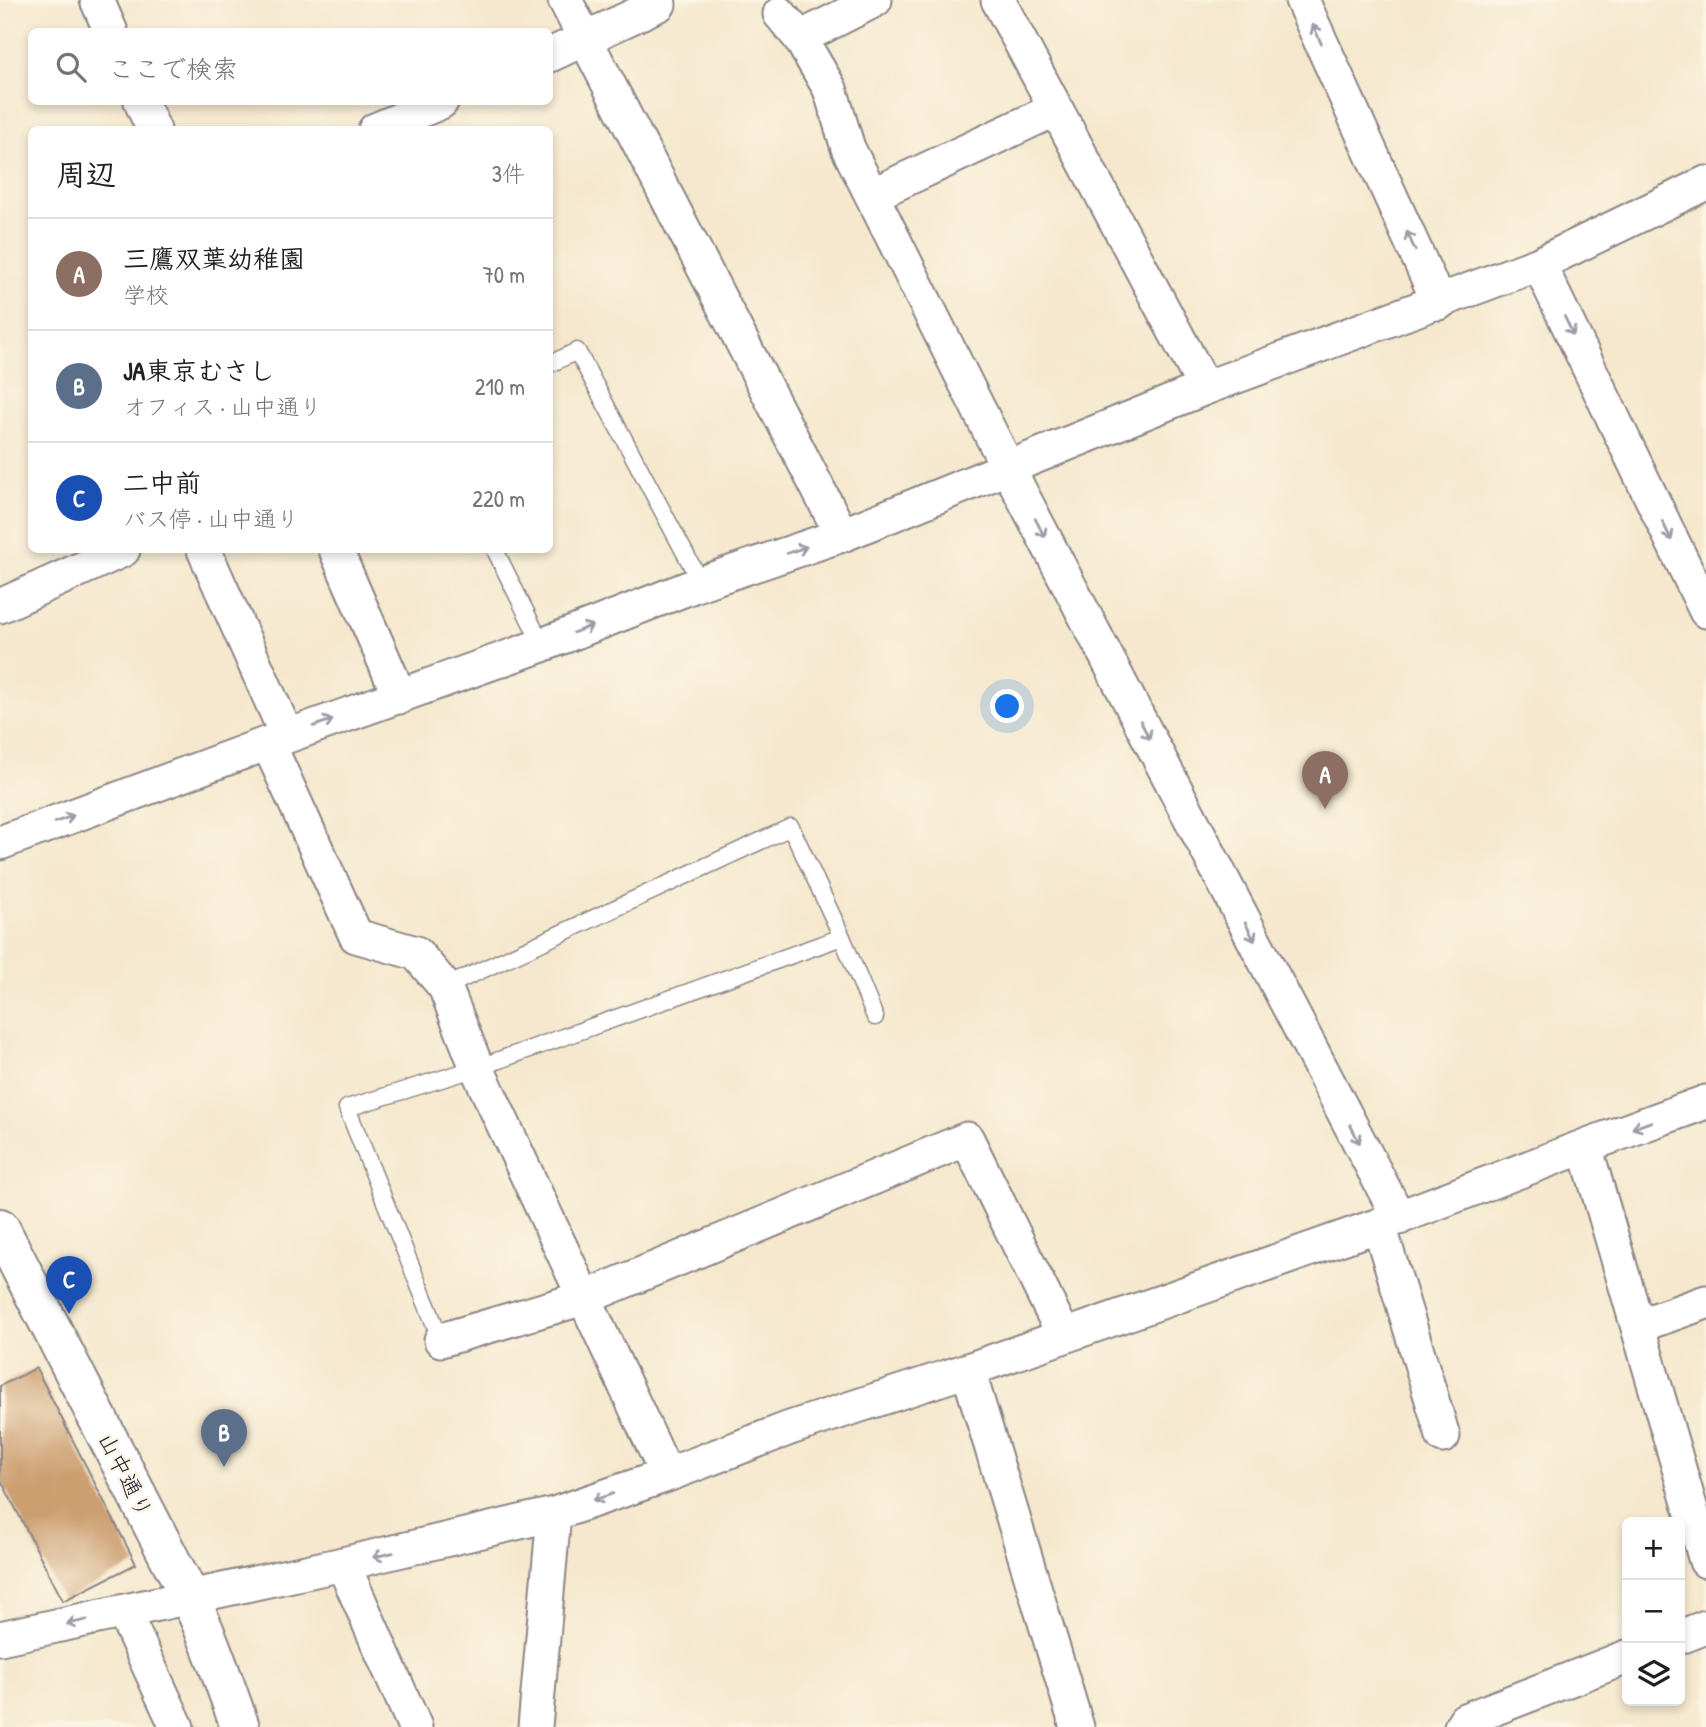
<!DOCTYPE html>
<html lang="ja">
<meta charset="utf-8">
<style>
:root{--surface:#fff;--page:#f6f6f6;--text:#202124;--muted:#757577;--line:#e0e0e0;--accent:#0b8043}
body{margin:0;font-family:"Patrick Hand","Klee One",sans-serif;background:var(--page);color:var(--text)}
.controls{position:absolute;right:21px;bottom:21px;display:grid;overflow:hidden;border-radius:10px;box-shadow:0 4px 10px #0003}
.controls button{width:63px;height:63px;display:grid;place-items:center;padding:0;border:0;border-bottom:2px solid var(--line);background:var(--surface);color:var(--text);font:35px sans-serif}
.you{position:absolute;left:1008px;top:707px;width:24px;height:24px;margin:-18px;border:5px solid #fff;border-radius:50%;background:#1a73e8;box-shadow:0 0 0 10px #1a73e833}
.badge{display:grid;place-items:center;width:46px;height:46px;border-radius:50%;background:var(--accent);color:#fff;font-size:23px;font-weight:700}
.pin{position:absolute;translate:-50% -58px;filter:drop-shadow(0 2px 4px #0008)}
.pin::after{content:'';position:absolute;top:37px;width:24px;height:21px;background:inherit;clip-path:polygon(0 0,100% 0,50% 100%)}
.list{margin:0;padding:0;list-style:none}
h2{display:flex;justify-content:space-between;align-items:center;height:91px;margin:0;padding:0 28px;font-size:30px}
h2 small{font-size:23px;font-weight:400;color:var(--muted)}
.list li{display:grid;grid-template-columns:46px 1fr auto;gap:21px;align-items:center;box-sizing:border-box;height:112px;padding:0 28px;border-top:2px solid var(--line)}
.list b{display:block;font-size:26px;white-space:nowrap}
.list p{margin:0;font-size:23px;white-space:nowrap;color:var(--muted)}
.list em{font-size:23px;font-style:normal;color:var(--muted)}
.icon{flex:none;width:38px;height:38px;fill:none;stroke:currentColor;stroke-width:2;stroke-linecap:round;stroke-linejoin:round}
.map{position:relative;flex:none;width:1706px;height:1727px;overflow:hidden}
.search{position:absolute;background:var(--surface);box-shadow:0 4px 10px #0003;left:28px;top:28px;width:525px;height:77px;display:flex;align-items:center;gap:18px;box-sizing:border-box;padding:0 24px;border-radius:10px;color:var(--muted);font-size:26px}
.panel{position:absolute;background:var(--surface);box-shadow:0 4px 10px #0003;left:28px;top:126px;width:525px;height:427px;border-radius:10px}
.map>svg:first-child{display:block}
.building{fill:#cc9e6f}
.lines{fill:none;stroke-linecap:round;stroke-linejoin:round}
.service-casing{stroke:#8c8584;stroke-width:19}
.minor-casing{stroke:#8c8584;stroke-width:37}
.tertiary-casing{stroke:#8c8584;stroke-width:42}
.service{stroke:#fff;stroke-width:16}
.minor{stroke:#fff;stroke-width:33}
.tertiary{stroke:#fff;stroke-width:38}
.oneway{stroke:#9c9ca7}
.labels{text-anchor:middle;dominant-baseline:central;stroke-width:5;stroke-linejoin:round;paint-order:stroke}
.street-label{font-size:23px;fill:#22223b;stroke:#fcf5e5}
</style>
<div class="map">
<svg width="1706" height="1727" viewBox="0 0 1706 1727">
<rect width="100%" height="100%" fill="#fcf5e5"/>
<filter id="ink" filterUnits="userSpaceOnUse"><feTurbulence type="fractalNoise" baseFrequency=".0143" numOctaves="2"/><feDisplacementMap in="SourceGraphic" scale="14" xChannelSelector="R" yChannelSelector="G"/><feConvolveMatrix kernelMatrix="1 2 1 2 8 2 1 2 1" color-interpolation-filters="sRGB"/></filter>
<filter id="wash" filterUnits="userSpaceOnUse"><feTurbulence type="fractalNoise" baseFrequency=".00686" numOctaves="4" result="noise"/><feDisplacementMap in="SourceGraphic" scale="28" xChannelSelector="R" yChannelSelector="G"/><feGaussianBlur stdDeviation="1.57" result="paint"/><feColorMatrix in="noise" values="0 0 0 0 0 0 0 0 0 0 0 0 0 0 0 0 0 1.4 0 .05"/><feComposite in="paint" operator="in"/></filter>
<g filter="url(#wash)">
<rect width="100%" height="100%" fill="#f5e8ce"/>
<g id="blocks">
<!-- building -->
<path class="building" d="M36,1368L136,1564L63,1601L0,1478V1386Z"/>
</g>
</g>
<g filter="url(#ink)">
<use href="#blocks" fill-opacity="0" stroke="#8c8584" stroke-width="2"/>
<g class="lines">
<defs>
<path id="service" d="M550,364L577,351L701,583
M495,550L542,645
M445,987L791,827L842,937L875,1017
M441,1340L347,1108L477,1068L842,937"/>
<path id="minor" d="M97,0L111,32
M565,0L842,535
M998,0L1205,388
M1302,0L1439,303
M780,14L800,38L830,89L848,148L1008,468L1399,1218
M800,38L875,0
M550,55L659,4
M141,102L154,130
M375,130L441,102
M872,195L1056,109
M1539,264L1706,611
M204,550L287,736
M336,550L400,697
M0,606L123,550
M268,743L356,936L416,953L445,987L477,1068L667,1475
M0,843L268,743L542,645L701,583L842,535L1205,388L1539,264L1706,183
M1585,1146L1706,1561
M1379,1225L1443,1436
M1638,1326L1706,1302
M441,1340L584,1298L967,1139L1064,1336
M968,1370L1077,1727
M343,1564L415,1727
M124,1612L177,1727
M1680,1637L1706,1627
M0,1638L343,1564L554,1514L667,1475L790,1428L968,1370L1379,1225L1585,1146L1706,1102
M535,1727L554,1514
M1461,1727L1465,1720L1627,1657"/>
<path id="tertiary" d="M0,1228L171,1561C201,1614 220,1670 240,1727"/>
</defs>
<!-- service casing -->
<use href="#service" class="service-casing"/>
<!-- minor casing -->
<use href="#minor" class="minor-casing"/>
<!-- tertiary casing -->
<use href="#tertiary" class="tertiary-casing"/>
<!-- service -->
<use href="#service" class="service"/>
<!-- minor -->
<use href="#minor" class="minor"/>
<!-- tertiary -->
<use href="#tertiary" class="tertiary"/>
</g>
<!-- one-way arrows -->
<defs><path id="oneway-shaft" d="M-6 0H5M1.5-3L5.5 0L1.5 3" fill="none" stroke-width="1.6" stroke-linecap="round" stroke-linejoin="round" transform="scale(1.75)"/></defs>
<g class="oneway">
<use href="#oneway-shaft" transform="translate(1317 34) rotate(-114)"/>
<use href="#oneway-shaft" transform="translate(1411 241) rotate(-114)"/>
<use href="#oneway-shaft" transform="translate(1569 326) rotate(64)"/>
<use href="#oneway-shaft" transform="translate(1040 528) rotate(63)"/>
<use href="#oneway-shaft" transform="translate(1667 531) rotate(64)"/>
<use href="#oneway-shaft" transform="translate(797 550) rotate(-19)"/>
<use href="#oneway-shaft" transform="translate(583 629) rotate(-21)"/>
<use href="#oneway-shaft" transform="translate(323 723) rotate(-19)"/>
<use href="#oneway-shaft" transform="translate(1145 730) rotate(63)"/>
<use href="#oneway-shaft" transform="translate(64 819) rotate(-20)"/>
<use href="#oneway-shaft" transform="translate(1250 932) rotate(63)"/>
<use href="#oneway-shaft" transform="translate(1642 1125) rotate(160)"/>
<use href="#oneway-shaft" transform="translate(1355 1134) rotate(63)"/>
<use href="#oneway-shaft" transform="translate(603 1497) rotate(161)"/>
<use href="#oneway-shaft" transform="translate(383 1555) rotate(167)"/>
<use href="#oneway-shaft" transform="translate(77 1622) rotate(168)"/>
</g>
</g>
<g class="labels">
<!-- street labels -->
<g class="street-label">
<text transform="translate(126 1475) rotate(63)">山中通り</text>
</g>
</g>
</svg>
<div class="controls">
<button>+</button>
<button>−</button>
<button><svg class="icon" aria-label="layers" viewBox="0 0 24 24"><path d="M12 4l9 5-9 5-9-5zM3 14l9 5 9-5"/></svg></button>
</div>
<div class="you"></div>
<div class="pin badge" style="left:1325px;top:809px;background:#8d6e63">A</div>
<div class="pin badge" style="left:224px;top:1467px;background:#5c6f8a">B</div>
<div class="pin badge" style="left:69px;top:1314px;background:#1a4fb4">C</div>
<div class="search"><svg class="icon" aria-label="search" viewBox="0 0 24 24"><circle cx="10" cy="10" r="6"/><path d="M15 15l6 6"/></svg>ここで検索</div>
<section class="panel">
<h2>周辺<small>3件</small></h2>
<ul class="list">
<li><span class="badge" style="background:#8d6e63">A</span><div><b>三鷹双葉幼稚園</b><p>学校</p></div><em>70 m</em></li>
<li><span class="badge" style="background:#5c6f8a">B</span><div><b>JA東京むさし</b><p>オフィス · 山中通り</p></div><em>210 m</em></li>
<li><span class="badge" style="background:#1a4fb4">C</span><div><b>二中前</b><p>バス停 · 山中通り</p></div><em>220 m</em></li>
</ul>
</section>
</div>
